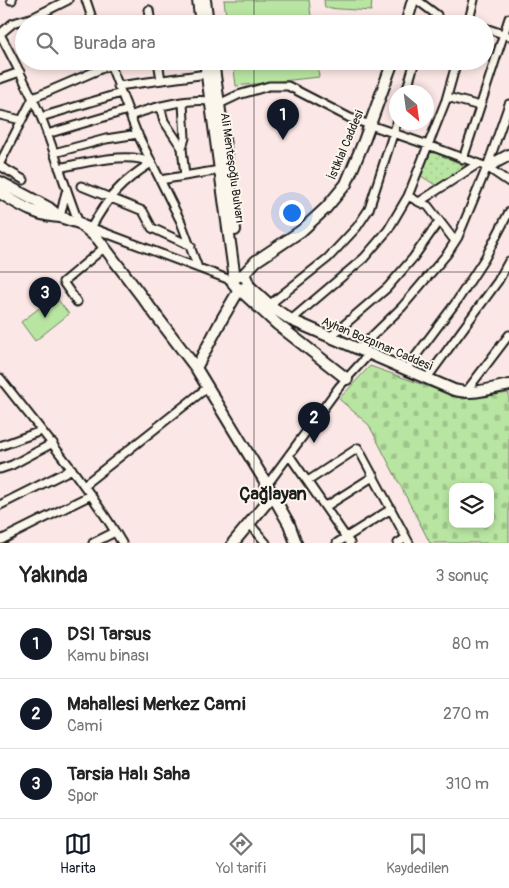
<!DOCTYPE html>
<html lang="tr">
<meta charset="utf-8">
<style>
:root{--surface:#fff;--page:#f6f6f6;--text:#222;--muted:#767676;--line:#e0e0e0;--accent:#111827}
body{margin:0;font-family:Pangolin,sans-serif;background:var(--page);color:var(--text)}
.controls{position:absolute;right:15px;bottom:15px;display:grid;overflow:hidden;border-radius:10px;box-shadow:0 2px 8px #0003}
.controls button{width:45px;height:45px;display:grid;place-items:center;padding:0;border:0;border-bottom:1px solid var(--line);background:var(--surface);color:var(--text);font:25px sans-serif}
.compass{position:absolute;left:389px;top:85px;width:45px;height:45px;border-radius:50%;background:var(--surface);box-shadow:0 2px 8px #0003;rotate:151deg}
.you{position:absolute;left:291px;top:212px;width:18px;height:18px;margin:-12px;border:4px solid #fff;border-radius:50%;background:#1a73e8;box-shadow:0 0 0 8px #1a73e833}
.badge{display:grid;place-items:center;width:32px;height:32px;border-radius:50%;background:var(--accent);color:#fff;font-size:16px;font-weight:700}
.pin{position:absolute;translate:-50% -41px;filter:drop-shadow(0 1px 2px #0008)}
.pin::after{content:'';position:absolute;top:26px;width:18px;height:15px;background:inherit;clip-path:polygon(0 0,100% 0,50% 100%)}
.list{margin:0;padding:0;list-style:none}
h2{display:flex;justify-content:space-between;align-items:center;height:65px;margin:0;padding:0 20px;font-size:21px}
h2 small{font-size:16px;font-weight:400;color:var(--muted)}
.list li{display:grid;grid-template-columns:32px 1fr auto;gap:15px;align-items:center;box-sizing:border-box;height:70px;padding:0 20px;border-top:1px solid var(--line)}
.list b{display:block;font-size:19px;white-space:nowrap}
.list p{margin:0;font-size:16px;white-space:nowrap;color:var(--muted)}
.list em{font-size:16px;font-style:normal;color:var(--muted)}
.icon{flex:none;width:28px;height:28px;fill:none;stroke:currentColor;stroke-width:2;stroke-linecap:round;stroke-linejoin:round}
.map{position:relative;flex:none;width:509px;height:543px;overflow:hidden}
.search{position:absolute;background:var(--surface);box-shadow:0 2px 8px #0003;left:15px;right:15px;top:15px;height:55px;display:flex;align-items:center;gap:12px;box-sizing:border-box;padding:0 18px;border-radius:28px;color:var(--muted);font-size:19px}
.sheet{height:275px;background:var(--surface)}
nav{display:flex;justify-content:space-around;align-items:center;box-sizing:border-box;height:70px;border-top:1px solid var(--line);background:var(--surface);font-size:14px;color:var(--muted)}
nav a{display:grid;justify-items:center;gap:2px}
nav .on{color:var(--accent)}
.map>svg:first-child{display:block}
.grass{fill:#b9e5a2;stroke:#6a805f}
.cemetery{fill:url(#cemetery-stones);stroke:#6a805f;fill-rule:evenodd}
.park{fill:url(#park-dots);stroke:#6a805f}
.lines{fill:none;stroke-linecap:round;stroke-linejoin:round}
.street-casing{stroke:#1c1c1c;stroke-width:11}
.secondary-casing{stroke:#1c1c1c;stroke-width:14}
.street{stroke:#fbf7ec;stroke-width:7}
.secondary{stroke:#fbf7ec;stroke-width:10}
.grid{fill:none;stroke:#1c1c1c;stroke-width:1;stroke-opacity:0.55}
.labels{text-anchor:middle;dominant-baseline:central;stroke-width:4;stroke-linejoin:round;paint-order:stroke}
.street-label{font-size:12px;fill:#1c1c1c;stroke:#fbf7ec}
.district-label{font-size:18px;font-weight:bold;fill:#1c1c1c;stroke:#fbf7ec}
</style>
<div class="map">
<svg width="509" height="543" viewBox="0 0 509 543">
<defs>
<pattern id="cemetery-stones" width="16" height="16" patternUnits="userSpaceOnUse" patternTransform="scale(1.25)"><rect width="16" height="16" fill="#b9e5a2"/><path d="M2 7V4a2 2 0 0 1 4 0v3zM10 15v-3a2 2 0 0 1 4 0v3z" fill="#9ec48b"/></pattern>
<pattern id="park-dots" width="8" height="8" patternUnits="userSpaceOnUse" patternTransform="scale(1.25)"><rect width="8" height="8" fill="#b9e5a2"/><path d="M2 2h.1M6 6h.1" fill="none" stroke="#9ec48b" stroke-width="1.8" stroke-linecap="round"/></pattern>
</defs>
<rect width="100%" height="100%" fill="#fbe7e5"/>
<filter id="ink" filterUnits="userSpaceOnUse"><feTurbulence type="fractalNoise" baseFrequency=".02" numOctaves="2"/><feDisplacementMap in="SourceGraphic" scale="10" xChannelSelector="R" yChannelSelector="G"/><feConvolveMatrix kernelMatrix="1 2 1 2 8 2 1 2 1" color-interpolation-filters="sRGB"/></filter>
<g filter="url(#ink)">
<!-- grass -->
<path class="grass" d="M224,0H309L312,24H227Z
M324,0H372L371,11L325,8Z
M233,61H317L319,77L236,86Z
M55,296L69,314L35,341L21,322Z"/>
<!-- cemetery -->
<path class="cemetery" d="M370,366L463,399L509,393V543H430L369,425L339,399ZM453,487H490V524H453Z"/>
<!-- park -->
<path class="park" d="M431,151L468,167L437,186L421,176Z"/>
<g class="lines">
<defs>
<path id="street" d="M11,0H12
M86,0L94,24
M417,0L437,15L430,24
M149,10L151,24
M468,24L474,0
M485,28L509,36
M0,34C14,61 29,89 41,117C55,152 65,188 79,223L233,281
M0,34L13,23L34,17L68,0
M109,61L136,131L181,222L198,268
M158,61L161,80
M0,79L20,72
M118,86L207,74
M406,92L415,61
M447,97L480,106
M183,103L185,138L182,148L185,176
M160,106L164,121L182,148
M0,115L21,120
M130,116C150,108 199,94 219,104L238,95L269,86H288L350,118L428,145L487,167L509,182
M41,117L121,93
M47,134L128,110
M54,153L106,139L138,134
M463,159L509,18
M0,163L33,98L110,65
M0,166L24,180
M59,168C82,163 131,151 151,163C121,182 108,197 91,228
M160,180L220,170
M81,186L143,211L152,228L191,246
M408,196L419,202L476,165
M419,202L428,206L455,241
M60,217L66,192
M77,302L63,282L105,247
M269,305L328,258L357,227L369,209L397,122
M291,320L364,258L388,230L408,196L446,100L457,61
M330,337L387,288L413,258L439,221
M359,349L402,307L447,254L458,237L487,167L509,104
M406,369L457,301L485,258L509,212
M0,378C42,432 87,484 122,543
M427,378L498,281L509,261
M465,393L509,335
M0,446L41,431
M289,455L350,543
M0,469L12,465L53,443
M308,481L358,448L409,543
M84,485L208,387
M267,485L339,387L369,354
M0,505L72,469
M325,507L374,476
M249,523L266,543
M1,540L91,495
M93,543L115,532
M337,543L391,509
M398,543L406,538"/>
<path id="secondary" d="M198,0L201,24
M205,0L208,24
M406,24L413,0
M205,61L234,272L233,283L238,289L246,288L248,283L246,278L241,275L235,278
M213,61L232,198L235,230
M487,167L509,155
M0,182L49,208L60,217L79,223L98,239L196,368L263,478L289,524L296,543
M0,193C20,205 36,216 60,217
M243,275L256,261L301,231L326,208L346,184L364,141L393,61
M248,285L272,307L291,320L454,390C473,395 490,389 509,385
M240,290L277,324L347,379
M196,368L222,319L239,290
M233,543L273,495"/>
</defs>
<!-- street casing -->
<use href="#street" class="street-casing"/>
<!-- secondary casing -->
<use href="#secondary" class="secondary-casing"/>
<!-- street -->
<use href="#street" class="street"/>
<!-- secondary -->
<use href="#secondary" class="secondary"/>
</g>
</g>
<!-- grid -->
<path class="grid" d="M254,0V24M254,61V543M0,272H509"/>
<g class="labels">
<!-- street labels -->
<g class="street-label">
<text transform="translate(346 145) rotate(-67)">İstiklal Caddesi</text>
<text transform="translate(232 168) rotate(82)">Ali Menteşoğlu Bulvarı</text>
<text transform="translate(377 344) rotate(23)">Ayhan Bozpınar Caddesi</text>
</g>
<!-- district labels -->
<g class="district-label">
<text x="273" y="494">Çağlayan</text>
</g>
</g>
</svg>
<div class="controls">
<button><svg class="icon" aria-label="layers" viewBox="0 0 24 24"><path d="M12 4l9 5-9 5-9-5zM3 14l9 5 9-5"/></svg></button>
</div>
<svg class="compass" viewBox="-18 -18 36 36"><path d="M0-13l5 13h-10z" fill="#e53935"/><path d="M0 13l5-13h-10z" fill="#767676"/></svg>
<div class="you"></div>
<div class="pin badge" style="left:283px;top:140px">1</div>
<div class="pin badge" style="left:314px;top:443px">2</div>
<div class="pin badge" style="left:45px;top:318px">3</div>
<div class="search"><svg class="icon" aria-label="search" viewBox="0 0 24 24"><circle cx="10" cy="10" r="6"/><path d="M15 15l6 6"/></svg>Burada ara</div>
</div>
<section class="sheet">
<h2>Yakında<small>3 sonuç</small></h2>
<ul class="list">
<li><span class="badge">1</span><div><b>DSI Tarsus</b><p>Kamu binası</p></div><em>80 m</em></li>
<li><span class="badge">2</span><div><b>Mahallesi Merkez Cami</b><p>Cami</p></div><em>270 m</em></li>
<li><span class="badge">3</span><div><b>Tarsia Halı Saha</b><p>Spor</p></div><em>310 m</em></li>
</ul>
</section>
<nav>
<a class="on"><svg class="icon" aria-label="map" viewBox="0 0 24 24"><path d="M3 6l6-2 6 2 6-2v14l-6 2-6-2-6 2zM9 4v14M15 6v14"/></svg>Harita</a>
<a><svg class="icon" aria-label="directions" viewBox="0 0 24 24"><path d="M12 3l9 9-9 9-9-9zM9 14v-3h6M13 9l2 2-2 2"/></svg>Yol tarifi</a>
<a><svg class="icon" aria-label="saved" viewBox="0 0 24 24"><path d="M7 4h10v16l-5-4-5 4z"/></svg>Kaydedilen</a>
</nav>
